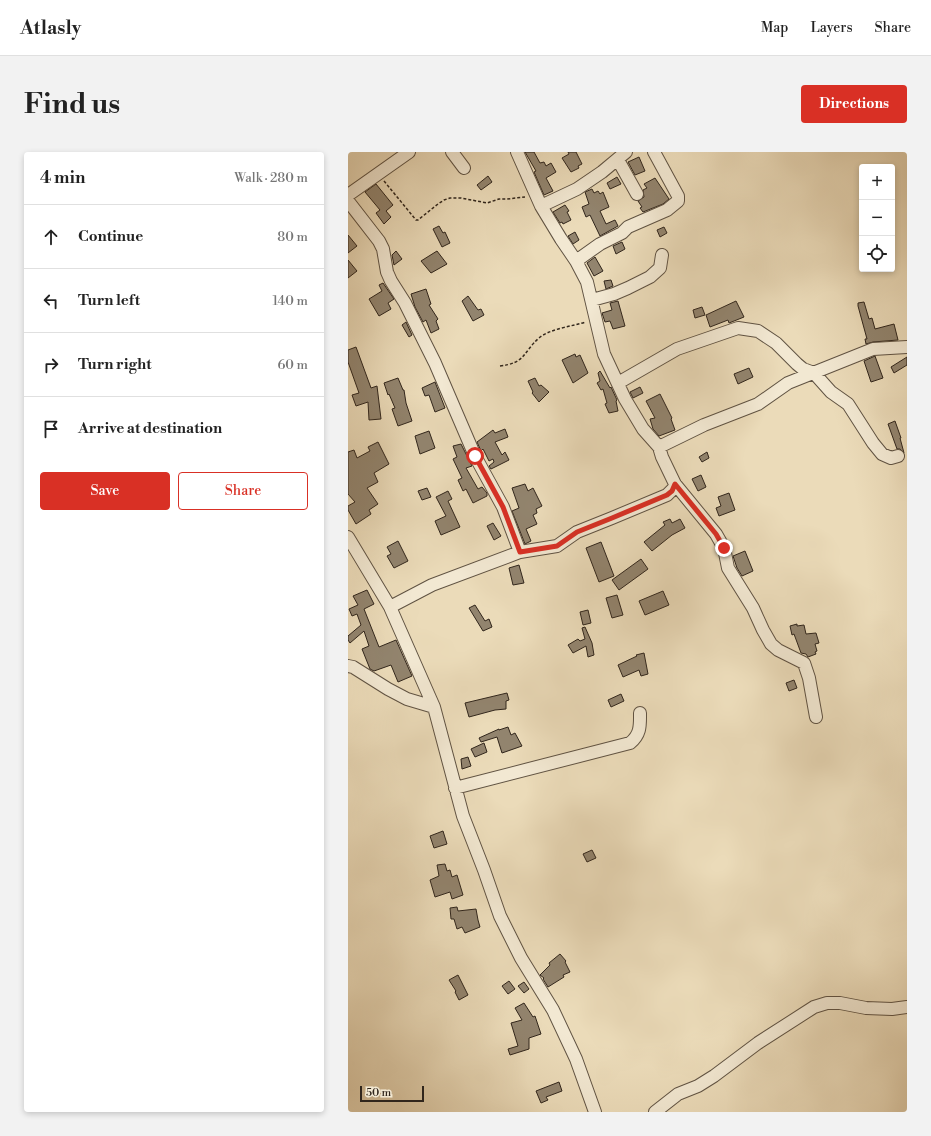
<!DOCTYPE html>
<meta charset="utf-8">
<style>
:root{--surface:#fff;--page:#f2f2f2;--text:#222;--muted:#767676;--line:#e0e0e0;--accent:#d93025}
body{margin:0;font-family:"Libre Bodoni",serif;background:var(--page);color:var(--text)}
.controls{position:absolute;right:12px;top:12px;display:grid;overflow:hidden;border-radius:4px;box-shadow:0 2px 6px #0003}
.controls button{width:36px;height:36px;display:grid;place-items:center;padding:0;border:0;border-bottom:1px solid var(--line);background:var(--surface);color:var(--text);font:20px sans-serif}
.scale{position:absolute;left:12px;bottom:10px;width:64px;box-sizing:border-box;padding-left:4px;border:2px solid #31261c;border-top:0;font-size:11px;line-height:14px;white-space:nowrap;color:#31261c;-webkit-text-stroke:3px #f2e8d2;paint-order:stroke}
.stop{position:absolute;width:12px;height:12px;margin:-9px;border:3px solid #d93025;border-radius:50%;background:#fff}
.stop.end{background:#d93025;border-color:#fff;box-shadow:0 1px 4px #0008}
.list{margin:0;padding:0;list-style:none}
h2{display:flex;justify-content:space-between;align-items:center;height:52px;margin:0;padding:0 16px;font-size:17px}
h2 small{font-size:13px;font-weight:400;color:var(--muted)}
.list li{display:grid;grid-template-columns:26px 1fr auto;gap:12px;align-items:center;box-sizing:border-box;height:64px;padding:0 16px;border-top:1px solid var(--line)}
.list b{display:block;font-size:15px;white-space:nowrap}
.list em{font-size:13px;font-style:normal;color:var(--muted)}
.actions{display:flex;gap:8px;padding:12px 16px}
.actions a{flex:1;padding:9px 0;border:1px solid var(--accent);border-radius:4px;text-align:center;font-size:14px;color:var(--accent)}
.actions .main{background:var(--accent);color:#fff}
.icon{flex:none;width:22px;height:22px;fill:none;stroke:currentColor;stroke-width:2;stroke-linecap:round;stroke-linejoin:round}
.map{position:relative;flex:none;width:559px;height:960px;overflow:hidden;border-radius:4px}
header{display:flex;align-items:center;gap:24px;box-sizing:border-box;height:56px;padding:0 20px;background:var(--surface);border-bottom:1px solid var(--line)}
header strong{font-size:19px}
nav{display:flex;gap:22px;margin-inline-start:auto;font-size:14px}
.intro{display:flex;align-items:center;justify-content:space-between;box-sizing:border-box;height:96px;padding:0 24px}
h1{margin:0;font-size:28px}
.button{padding:10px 18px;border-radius:4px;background:var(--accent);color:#fff;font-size:14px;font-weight:700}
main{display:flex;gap:24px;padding:0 24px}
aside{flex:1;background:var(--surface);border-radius:4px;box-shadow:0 2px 6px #0003}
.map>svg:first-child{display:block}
.building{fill:#92846e;stroke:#31261c}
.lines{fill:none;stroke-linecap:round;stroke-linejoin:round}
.minor-casing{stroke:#605343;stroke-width:14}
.path{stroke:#31261c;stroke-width:1.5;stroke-dasharray:3 2;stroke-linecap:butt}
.minor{stroke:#f2e8d2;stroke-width:12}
.route{stroke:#d93025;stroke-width:5}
</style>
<header>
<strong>Atlasly</strong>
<nav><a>Map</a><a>Layers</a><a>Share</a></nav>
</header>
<div class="intro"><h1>Find us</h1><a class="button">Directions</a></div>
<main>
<aside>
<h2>4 min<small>Walk · 280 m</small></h2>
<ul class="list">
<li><svg class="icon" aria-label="ahead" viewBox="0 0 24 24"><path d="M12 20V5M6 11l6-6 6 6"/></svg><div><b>Continue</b></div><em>80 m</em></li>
<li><svg class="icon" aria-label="left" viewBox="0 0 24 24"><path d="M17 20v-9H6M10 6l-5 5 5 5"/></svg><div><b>Turn left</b></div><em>140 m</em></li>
<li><svg class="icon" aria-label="right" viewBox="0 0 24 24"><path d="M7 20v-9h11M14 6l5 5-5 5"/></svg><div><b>Turn right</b></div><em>60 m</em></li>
<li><svg class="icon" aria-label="arrive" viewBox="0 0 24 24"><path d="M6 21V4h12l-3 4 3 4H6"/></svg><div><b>Arrive at destination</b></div></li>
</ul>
<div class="actions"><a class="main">Save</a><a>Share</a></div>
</aside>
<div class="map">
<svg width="559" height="960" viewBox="0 0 559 960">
<rect width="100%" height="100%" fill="#ebdbb9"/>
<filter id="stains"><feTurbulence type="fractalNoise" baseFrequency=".005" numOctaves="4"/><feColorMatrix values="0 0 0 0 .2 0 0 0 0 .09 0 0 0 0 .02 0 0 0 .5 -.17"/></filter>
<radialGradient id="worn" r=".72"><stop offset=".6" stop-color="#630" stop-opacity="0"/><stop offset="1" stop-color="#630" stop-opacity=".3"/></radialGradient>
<!-- building -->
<path class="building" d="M177,0H186L192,11L196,10L198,14L203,11L208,20L198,26L205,39L196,43L186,20L188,19Z
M220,0H228L234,12L230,14L231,16L223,20L214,6L221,2Z
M291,5L297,19L287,23L280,10Z
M140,24L144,30L133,38L129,33Z
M269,25L273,32L262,37L259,31Z
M307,26L321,47L315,52L295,60L292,56L294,55L290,49L296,45L295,38L299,36L296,32Z
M28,32L45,53L38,59L43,65L36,72L28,61L32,58L17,40Z
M244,37L246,41L250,39L252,42L255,40L261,55L252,59L258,72L267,68L270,74L252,84L242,63L238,65L234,55L241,52L237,40Z
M217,53L221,59L219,60L223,68L215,72L214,70L212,71L205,60Z
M91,74L95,81L97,80L102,91L94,95L85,77Z
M316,75L319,81L312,85L309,78Z
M227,80L231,88L225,92L220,84Z
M0,83L9,94L0,101Z
M274,90L277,97L268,102L265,94Z
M48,99L54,107L46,113L44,103Z
M89,99L99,112L83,121L73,109Z
M247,105L255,119L246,124L239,111Z
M0,108L9,119L0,126Z
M263,128L265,134L258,137L256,129Z
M35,131L46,147L40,151L43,157L31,164L21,147L34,139L31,133Z
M78,137L83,152L81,153L90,167L88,169L91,177L83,181L78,168L75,170L67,155L63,142Z
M120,144L130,158L133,157L136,163L125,169L114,149Z
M270,149L277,174L265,177L262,169L257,170L254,161L264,158L262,151Z
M388,149L396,165L381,171L380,168L362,175L358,163Z
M516,150L521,167L524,166L527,177L546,172L550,188L525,190L518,192L517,187H519L510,154V151Z
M354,155L357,163L347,166L345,158Z
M58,170L64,183L61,185L54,173Z
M8,195L23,236L29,234L33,267L21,268L20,250L8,254L4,243L11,241L0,210V198Z
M227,202L228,205L232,203L240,221L225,231L214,208Z
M527,204L535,226L523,230L516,209Z
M559,205V213L546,221L543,215Z
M401,216L405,225L390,232L386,222Z
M252,219L262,236L263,235L269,248L268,249L270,259L261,261L257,252L259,251L255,237L253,238L249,231L252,229L250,221Z
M50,226L55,238H56L58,251L64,269L50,274L44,257L47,256L41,242L40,243L36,231Z
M187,226L191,234L193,233L201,240L191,250L184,241L185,240L180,229Z
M87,230L97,256L87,260L81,243L77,244L74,236Z
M292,235L295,241L285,246L282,240Z
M312,242L324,266L323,267L327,278L311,284L305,277L302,267L307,266L298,249Z
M547,269L553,286H552L556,301L552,297H549L540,272Z
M157,277L160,285L147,290L154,303L157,300L161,308L143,317L141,314L146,310L145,307L141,309L135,297L133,299L129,290L145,278L147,281Z
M81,279L87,296L72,302L67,284Z
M30,290L41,312L26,321L30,330L19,336L30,352L21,358L23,362L8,372L0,358V354L7,350L0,342V300L6,298L9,306L22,299L20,295Z
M113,292L124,314L118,316L130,337L134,335L139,341V344L125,351L118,337L115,339L110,328L114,326L105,307L109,305L105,294Z
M359,300L361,306L354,310L351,305Z
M353,323L358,335L350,339L344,327Z
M177,332L180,339L185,336L194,354L188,357L189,361L185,363L189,372L178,377L183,389L177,392L164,359L171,356L164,336Z
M79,336L83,345L74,348L70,339Z
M100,339L104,347L100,349L112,375L93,383L87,369L98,364L88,345Z
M381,341L387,358L371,364L368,356L373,354L370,345Z
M322,367L324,371L332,367L337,376L324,383L304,399L296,390L317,373L315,370Z
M145,371L153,384L146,388L139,374Z
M50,389L60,409L46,416L39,404L43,402L39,395Z
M253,390L266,424L251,430L238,396Z
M397,399L405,419L394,424L389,416L385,404Z
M293,407L300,417L271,438L264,428Z
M171,413L176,431L165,433L161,416Z
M19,438L26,452L16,457L31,495L48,488L64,524L50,530L43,513L26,519L22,517L14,497L21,494L16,479L2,491L0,488V484L13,473L9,462L4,464L1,457L10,453L5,444Z
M315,439L321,453L297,463L291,449Z
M269,443L275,463L264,466L258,446Z
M127,453L137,469L141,467L144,475L135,479L121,456Z
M240,458L243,471L235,473L232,460Z
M449,472V474L456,473L458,482L468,481L471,491L467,492L469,499L467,500L468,502L460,505L458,502L453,501L446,482L444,483L442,474Z
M237,475L244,491L246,503L240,505L238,494L225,501L220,493L230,487L232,489L237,487L234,476Z
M296,501L300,522L293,524L291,518L275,525L270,513L289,504L288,503Z
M446,528L449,536L441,539L438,531Z
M159,541L161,548L158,549V557L147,558L121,565L117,551Z
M273,542L276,549L263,555L260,548Z
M160,575L163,583L167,581L174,594L154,601L149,585L133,590L131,586L151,577V578Z
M136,591L139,600L127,605L123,597Z
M120,605L123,614L114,617L113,607Z
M95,679L99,692L86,696L82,684Z
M244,698L248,706L239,710L235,702Z
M97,712L99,719L102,718L104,725L109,723L115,743L104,747L102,740L87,745L82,728L91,724L89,713Z
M109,755L110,759L128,757L130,768L132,775L117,781L114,775L109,777L106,767H103L102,756Z
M212,802L218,809L217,810L222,820L215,823L216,825L200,835L195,827L196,826L192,823L202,813L201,811Z
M110,823L120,843L111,848L107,840L108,839L101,828Z
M161,829L167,837L160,842L154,834Z
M176,830L181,837L176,841L170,834Z
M176,851L185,865L187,864L193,882L181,886V897L162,903L160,897L170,894L163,871L174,868L167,856Z
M211,930L214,939L198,945L200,948L193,951L188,939Z"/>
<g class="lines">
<defs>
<path id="minor" d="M104,0L116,16
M270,8L289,42
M0,43L61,0
M0,49L31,89L35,97L39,120L43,129L57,151L87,211L127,304L155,355L172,400
M193,54L229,37L254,20L278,0
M228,109L252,92L274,81L280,75L319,58L330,49V44L306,0
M244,148L266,142L280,136L302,125L312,116L314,103
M270,231L329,197L390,176L410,179L428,191L449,212L455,217L466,221L483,240L500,252L525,291L534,302L543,306L550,304
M311,295L356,273L410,252L440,231L525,197L559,195
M327,332L368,382L376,396L380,416L405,456L415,478L423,492L430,498L456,511L461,526L468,565
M0,385L42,455L86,555L115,664L136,718L152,764L173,806L205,858L228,907L247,960
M42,455L84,433L172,400L209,394L229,380L264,366L319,343L326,336L327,332L314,305L311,295L295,277L277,247L256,202L239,130L228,109L213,87L193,54L169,0
M0,514L5,515L40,537L59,547L86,555
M107,636L282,591C293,582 292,573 292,561
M307,960L330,942L350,934L366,924L410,891L466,855L479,851H492L518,856L544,857L559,855"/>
</defs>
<!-- minor casing -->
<use href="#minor" class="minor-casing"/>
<!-- path -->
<path class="path" d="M36,29L68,68H70L90,52L96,48L102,46H113L139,51L151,47H159L177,45
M152,214C178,211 175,200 191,186C201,177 225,174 238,170"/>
<!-- minor -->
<use href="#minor" class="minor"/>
</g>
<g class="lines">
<!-- route -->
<path class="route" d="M127,304L155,355L172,400L209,394L229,380L264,366L319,343L324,339L327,332L368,382L376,396"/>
</g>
<rect width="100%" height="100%" filter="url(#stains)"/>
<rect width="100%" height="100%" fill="url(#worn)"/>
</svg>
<div class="controls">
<button>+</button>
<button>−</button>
<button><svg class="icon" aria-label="locate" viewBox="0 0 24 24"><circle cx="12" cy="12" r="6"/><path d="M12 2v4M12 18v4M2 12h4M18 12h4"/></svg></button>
</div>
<div class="scale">50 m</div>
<div class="stop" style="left:127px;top:304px"></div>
<div class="stop end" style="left:376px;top:396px"></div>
</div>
</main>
